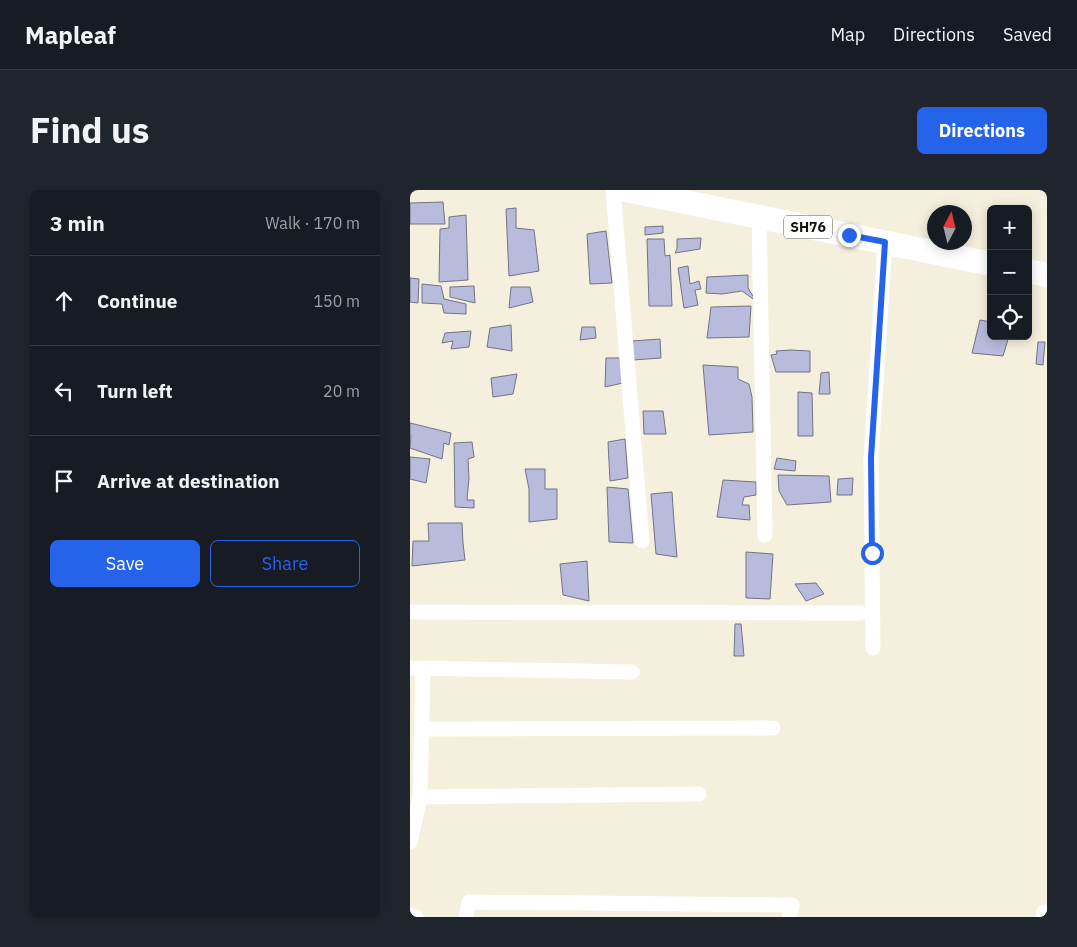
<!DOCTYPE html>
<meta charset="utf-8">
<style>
:root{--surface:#171b24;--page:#20242c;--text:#f1f3f6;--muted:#9ea1a6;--line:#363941;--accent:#2563eb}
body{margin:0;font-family:"IBM Plex Sans",sans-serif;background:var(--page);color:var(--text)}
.controls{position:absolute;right:15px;top:15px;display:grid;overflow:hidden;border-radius:8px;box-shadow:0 2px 12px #0003}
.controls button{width:45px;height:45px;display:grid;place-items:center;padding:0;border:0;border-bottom:1px solid var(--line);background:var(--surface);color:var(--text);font:25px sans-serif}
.compass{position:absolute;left:517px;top:15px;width:45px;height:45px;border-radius:50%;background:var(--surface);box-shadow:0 2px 12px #0003;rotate:7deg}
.stop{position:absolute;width:15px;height:15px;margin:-11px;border:4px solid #2563eb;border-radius:50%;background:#fff}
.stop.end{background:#2563eb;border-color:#fff;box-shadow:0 1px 5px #0008}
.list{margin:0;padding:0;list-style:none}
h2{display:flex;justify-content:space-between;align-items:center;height:65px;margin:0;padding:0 20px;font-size:21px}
h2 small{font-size:16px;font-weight:400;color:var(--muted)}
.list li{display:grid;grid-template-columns:32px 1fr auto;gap:15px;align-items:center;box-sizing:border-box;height:90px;padding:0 20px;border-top:1px solid var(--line)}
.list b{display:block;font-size:19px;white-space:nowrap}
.list em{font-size:16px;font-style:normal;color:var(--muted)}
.actions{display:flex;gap:10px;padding:15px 20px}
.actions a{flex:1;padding:11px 0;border:1px solid var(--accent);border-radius:8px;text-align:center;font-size:18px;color:var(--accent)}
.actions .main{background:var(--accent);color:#fff}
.icon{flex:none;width:28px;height:28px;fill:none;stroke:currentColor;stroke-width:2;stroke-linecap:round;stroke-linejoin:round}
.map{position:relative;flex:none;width:637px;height:727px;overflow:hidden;border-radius:8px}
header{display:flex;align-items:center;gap:30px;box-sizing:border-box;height:70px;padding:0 25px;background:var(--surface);border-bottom:1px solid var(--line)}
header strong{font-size:24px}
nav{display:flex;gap:28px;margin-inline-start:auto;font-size:18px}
.intro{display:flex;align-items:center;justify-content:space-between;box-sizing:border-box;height:120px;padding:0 30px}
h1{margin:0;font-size:35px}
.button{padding:12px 22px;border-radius:8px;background:var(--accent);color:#fff;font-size:18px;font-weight:700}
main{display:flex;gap:30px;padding:0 30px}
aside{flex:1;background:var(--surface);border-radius:8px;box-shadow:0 2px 12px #0003}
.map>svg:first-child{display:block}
.building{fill:#b9bbdc;stroke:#737483}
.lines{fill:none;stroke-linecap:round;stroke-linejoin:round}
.street{stroke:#fff;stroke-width:15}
.primary{stroke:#fff;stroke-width:24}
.route{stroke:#2563eb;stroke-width:6}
.labels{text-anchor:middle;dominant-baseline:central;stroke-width:4;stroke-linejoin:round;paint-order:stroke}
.shield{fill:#fff;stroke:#5a5955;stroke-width:1}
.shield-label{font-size:14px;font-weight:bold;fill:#14120c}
</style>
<header>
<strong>Mapleaf</strong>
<nav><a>Map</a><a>Directions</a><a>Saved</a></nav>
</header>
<div class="intro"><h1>Find us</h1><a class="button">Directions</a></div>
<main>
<aside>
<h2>3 min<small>Walk · 170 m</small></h2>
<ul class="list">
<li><svg class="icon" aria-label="ahead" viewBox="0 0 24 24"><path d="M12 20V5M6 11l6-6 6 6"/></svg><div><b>Continue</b></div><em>150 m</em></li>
<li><svg class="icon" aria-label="left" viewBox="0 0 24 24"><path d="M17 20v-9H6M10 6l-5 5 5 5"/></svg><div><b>Turn left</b></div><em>20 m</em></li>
<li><svg class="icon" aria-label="arrive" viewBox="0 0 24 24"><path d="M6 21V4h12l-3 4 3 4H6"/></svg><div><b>Arrive at destination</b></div></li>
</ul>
<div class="actions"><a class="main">Save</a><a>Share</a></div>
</aside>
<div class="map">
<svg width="637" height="727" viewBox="0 0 637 727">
<rect width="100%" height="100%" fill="#f5efdd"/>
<!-- building -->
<path class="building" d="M33,12L35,34H0V13Z
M106,18V38L124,40L129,81L99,86L96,19Z
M56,25L58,90L29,92L30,39L39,38V27Z
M253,36V43L235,45V37Z
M196,41L202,93L180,94L177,44Z
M291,48L290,59L265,63L267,59V49Z
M237,49H254L255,66L260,65L262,116H239Z
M278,76L280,94L289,91L291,99L285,100L288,115L274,118L268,78Z
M338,85V98L346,111L332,101L312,104L296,103L297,87Z
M0,88L9,89L8,113L0,112Z
M12,94L31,96L34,109L56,114V124L34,123L32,114L12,113Z
M64,96L65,113L40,107V97Z
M101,97H120L123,112L99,118Z
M341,116L339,147L297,148L301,117Z
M570,130L581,132V146H599L593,166L562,163Z
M101,135L102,161L77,157L80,138Z
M172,137H185L186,148L170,150Z
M61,141L59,157L41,159L43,151L32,153L35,143Z
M250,149L251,168L223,170L222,151Z
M628,152H635L633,175L626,174Z
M380,160L400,161V182H366L361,165L367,164L366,161Z
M196,168H210L213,193L195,197Z
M293,175L328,177V189L339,194L342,207L343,242L299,245Z
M419,182L420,204H409L411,183Z
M107,184L103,204L83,207L81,188Z
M388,202L402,203L403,246H388Z
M233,221H253L256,244H234Z
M0,233L41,243L39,255L34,253L32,269L0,258L1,245H0Z
M215,249L218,288L200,291L198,252Z
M62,252L64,267L58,269L59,288L57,310H64V318L45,317L44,253Z
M0,267L20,269L16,293L0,289Z
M367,268L386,271L385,281L364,279Z
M115,279H135V299H147V329L119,332V299Z
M368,285L419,286L421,312L377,315L369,301Z
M443,288L442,305H427L428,289Z
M313,290L346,292V305L334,307L332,315H339L340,330L307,327Z
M197,297L218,299L223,353L199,352Z
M262,302L264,332L267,367L246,364L241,304Z
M18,333H52L53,353L55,370L2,376L3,351H19Z
M336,362L363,364L360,409L336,408Z
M177,371L179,411L153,405L150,374Z
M406,393L414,404L396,411L385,394Z
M325,434H331L334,466H324Z"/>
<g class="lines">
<!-- street -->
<path class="street" d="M203,0L232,351
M349,27L355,345
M0,422L450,423
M463,458L461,268L475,53
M0,478L222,482
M12,539L363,538
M10,607L289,604
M0,652L10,607L13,478
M0,725L6,727
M56,727L59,712L382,715L379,727
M633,727L634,722L637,723"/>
<!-- primary -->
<path class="primary" d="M216,0L581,74
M618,81L637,85"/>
</g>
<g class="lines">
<!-- route -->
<path class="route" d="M439,45L475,52L461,268L462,363"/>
</g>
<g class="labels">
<!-- shield labels -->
<rect class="shield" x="374" y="25.5" width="48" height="23" rx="4"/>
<g class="shield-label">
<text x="398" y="37">SH76</text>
</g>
</g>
</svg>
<div class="controls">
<button>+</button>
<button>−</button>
<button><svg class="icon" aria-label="locate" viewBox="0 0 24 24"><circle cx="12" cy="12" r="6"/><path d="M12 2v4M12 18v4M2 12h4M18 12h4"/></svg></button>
</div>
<svg class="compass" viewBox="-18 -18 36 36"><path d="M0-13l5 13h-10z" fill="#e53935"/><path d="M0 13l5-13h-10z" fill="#9ea1a6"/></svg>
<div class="stop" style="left:462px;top:363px"></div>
<div class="stop end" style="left:439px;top:45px"></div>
</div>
</main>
